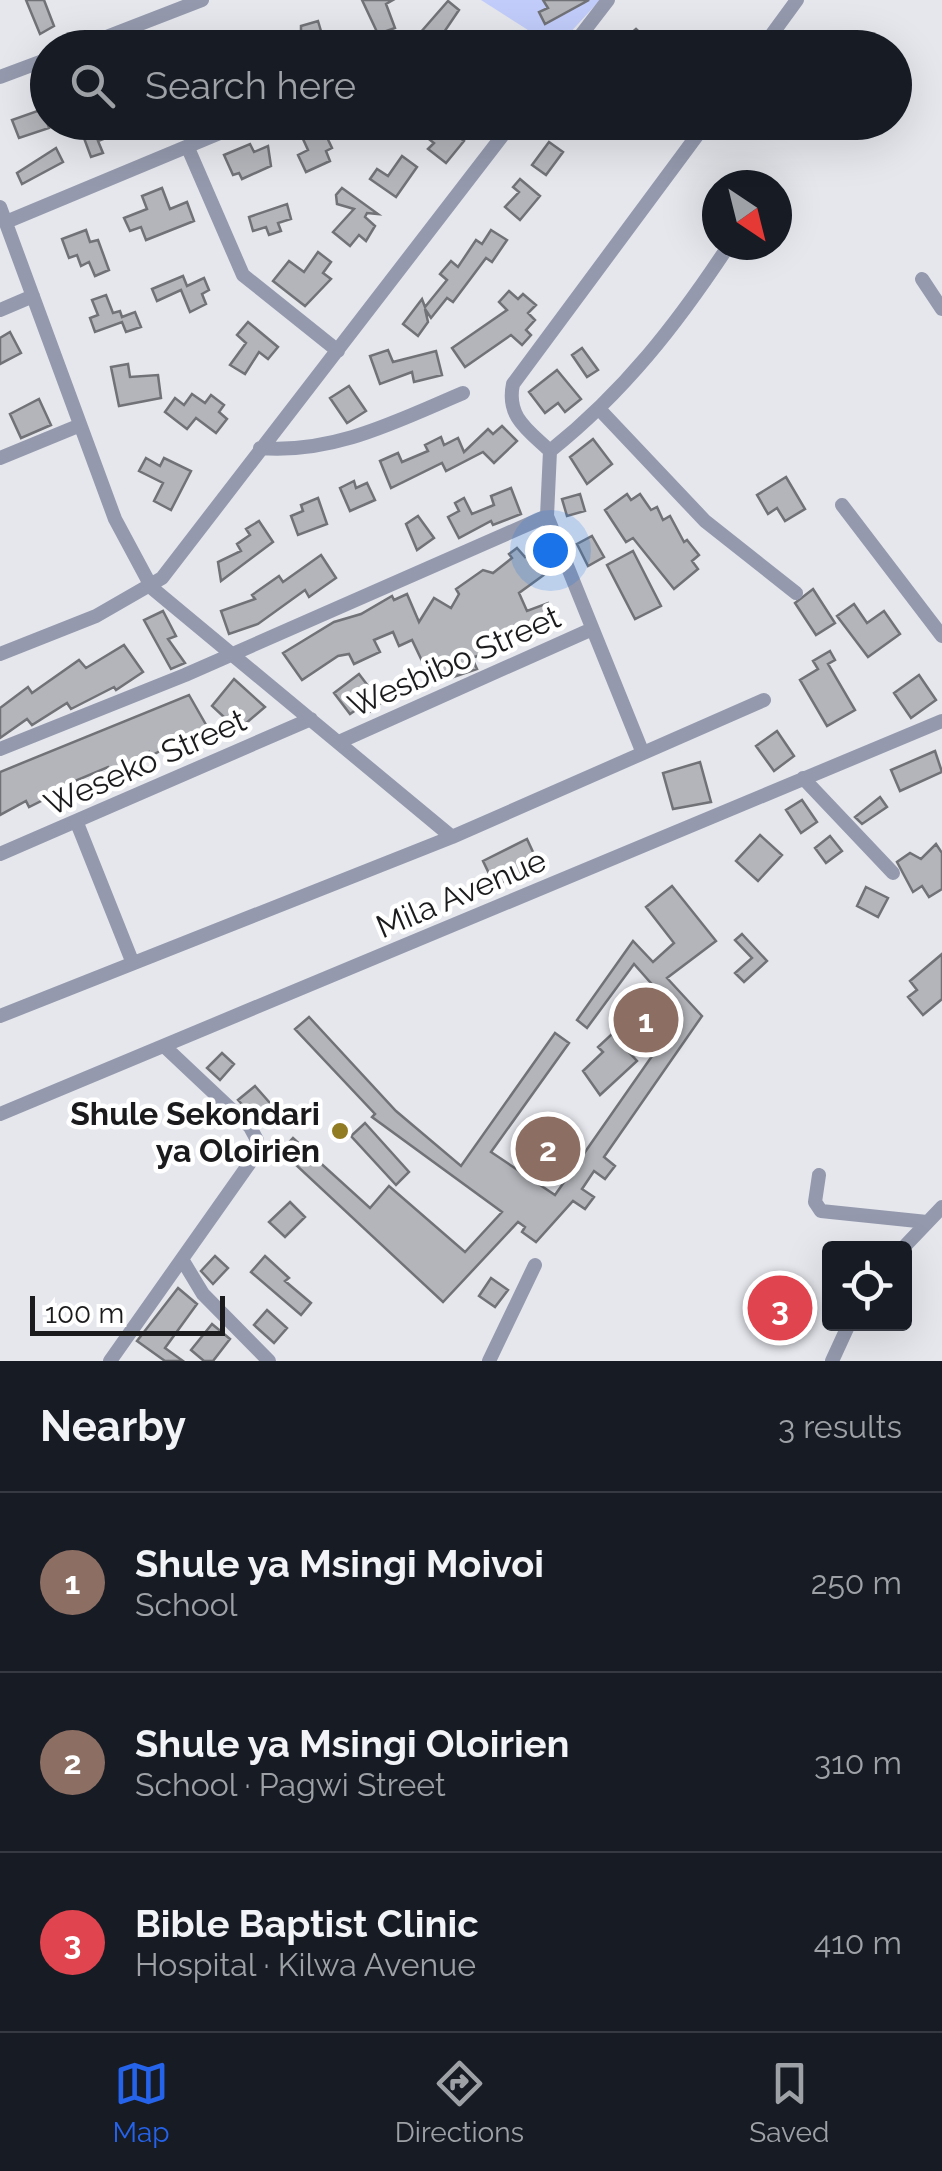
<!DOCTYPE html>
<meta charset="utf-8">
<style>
:root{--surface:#171b24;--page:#242831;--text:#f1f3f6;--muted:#9ea1a6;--line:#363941;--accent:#2563eb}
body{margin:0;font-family:Raleway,sans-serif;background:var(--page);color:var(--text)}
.controls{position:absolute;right:30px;bottom:30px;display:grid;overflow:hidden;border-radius:10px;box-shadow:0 10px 40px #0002}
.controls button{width:90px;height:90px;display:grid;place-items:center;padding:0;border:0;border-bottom:2px solid var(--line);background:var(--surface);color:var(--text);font:50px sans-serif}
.compass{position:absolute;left:702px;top:170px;width:90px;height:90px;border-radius:50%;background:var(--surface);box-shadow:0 10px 40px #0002;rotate:145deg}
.scale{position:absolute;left:30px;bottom:25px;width:195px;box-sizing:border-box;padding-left:10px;border:5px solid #1b1b1d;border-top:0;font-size:28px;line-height:35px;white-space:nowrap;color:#1b1b1d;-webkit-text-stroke:8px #fff;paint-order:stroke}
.you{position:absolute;left:550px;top:550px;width:35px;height:35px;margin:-25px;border:8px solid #fff;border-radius:50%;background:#1a73e8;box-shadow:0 0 0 15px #1a73e833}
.badge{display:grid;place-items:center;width:65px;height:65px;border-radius:50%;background:var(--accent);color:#fff;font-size:32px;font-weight:700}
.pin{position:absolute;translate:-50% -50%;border:5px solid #fff;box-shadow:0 2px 10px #0006}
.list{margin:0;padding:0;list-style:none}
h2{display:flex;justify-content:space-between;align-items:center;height:130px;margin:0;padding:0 40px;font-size:42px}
h2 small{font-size:32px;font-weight:400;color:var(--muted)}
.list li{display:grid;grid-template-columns:65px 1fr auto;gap:30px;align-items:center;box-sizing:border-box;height:180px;padding:0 40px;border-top:2px solid var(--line)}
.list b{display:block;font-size:38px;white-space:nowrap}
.list p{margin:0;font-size:32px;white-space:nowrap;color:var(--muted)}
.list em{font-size:32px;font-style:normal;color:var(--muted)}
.icon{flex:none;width:55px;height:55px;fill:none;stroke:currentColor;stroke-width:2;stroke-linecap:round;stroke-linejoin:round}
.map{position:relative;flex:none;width:942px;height:1361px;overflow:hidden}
.search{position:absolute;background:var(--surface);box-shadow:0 10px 40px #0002;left:30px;right:30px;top:30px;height:110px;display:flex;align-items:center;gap:25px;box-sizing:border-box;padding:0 35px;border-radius:55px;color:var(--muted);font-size:38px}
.sheet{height:670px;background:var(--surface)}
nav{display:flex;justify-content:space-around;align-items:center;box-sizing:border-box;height:140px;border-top:2px solid var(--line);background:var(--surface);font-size:28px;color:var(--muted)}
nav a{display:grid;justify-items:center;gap:5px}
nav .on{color:var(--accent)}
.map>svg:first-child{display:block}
.green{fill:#c1ccfa}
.building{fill:#b3b5ba;stroke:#707277;stroke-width:2.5}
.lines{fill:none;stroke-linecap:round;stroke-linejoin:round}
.street{stroke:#9499ad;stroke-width:14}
.poi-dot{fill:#927c23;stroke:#fff;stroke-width:4}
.labels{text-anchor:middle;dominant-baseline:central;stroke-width:9;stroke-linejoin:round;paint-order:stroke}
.street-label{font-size:32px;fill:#1b1b1d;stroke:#fff}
.poi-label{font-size:32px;font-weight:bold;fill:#1b1b1d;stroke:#fff;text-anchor:end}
</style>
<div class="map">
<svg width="942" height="1361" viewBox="0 0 942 1361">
<rect width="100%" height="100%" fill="#e5e7ed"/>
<!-- green -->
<path class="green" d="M481,0H600L556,48Z"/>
<!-- building -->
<path class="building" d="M26,0H44L54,26L40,34Z
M362,0H393L386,4L395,28L378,34Z
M543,0H589L545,24L539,12L548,8Z
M448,1L459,10L436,44L420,33Z
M318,21L326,48H301V26Z
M636,29L650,42L645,48H614Z
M43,109L49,128L19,138L12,120Z
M78,122H100L106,138L98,141L103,153L91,157Z
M434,125L444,133L448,128L464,141L446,163L428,149L434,143L425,136Z
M323,129L332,148L326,151L330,161L306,172L298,155L308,150L303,139Z
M549,142L563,152L546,175L532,165Z
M250,144L254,152L268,146L271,166L242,179L239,173L233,175L224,155Z
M56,148L63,162L22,184L17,173Z
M402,156L417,167L396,197L370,179L377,169L388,176Z
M520,179L540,196L520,220L505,207L519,192L513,187Z
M162,188L170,209L187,202L194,221L146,240L141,227L130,231L124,218L147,209L142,196Z
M342,188L378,214L367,213L365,217L375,226L366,241L359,235L350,246L333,232L354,209L337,204L336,195Z
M287,204L291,219L278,223L281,231L269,235L266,227L253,231L249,217Z
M86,230L90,242L98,240L109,270L95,276L89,262L81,266L77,255L69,258L62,239Z
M491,230L507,240L492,262L486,258L453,302L447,298L431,318L425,309L428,322L418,336L403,324L422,299L425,307L447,280L440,274L451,261L458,267L476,240L482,244Z
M318,252L331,262L323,273L331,279L305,306L273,281L289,261L304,272Z
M183,276L187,286L204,278L209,290L202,294L206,304L190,312L181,290L157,301L152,289Z
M509,291L518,299L523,294L536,305L528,313L535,320L526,330L531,335L522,345L511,335L465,367L452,348L507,310L499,302Z
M106,295L113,313L120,311L122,317L135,312L141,327L126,332L122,322L95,332L90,318L98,315L92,300Z
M248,322L278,347L268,359L259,352L245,374L230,365L246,343L237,335Z
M10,332L21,353L0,364V338Z
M582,348L598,370L587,377L572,355Z
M388,350L393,362L436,351L442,375L414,382L412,372L380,384L370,356Z
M128,364L130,377L158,375L161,398L119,406L111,367Z
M557,370L581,399L565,412L558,403L545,413L529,392Z
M349,386L366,411L347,423L330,398Z
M192,394L205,403L211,395L224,405L219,412L227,419L216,433L196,418L187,429L165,412L175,398L184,405Z
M39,399L51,425L21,438L10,414Z
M502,426L517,441L494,463L483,452L446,471L442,463L391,488L380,461L398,453L402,462L428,451L425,445L441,437L444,445L458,438L464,452L488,429L493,434Z
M593,439L612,464L587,484L570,457Z
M146,458L160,466L164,458L191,471L171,510L154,501L163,483L139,471Z
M786,477L805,509L785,521L777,508L768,514L757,495Z
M354,481L356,488L367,483L375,500L350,511L340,488Z
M511,488L521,514L493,525L491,521L459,538L448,517L459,511L455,503L464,498L472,514L494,505L491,496Z
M580,494L585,511L567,516L562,499Z
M627,494L631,500L640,494L651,510L657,507L663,520L670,516L684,542L687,540L699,555L692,561L698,569L674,589L633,538L626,542L605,510Z
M318,498L327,524L298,535L291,516L303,511L301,505Z
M418,516L434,538L417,550L406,524Z
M259,521L273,542L221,581L218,562L241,551L237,544L250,535L246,529Z
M592,536L604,557L588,566L577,544Z
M517,548L525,557L537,549L552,569L519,593L527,611L548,603L556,625L472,658L477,669L433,684L412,640L399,646L393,632L374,640L380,652L354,664L349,654L338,656L302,680L283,653L334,622L361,614L392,596L394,600L407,594L419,622L434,598L451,608L459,594L456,589L483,570L493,573L512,558L509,554Z
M633,551L661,606L635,619L607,565Z
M321,555L336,578L309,597L305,590L258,624L229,634L221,611L255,599L252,595L279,576L283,582Z
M813,589L835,623L816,635L795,603Z
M854,604L867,623L884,611L900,634L868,657L837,616Z
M163,611L176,636L168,639L185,663L171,669L144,620Z
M124,645L143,672L116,690L114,687L71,709L67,703L32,725L27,719L0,738V708L28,687L32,693L79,660L86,668Z
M830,651L835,660L828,664L855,710L827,726L800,680L818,669L813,661Z
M359,674L381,703L368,713L363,705L350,714L334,693Z
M919,675L936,700L911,718L894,693Z
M234,679L265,707L238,730L212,706Z
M189,695L209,730L191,740L188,735L151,756L149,752L111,772L108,767L44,794L47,798L29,807L26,801L0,815V772Z
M777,731L794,756L774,771L756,746Z
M935,751L942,772L900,791L891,770Z
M700,762L711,802L673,809L663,773Z
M880,797L887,807L862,824L855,817Z
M802,800L817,822L801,833L786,810Z
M760,835L782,855L758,881L736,861Z
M830,836L842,851L826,863L815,848Z
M527,839L539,865L495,886L483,861Z
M936,844L942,853V889L929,897L922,886L913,892L897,862L910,853L921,859Z
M672,886L716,941L667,978L702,1016L604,1157L615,1166L605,1179L594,1171L582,1189L594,1197L585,1209L573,1201L536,1242L522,1232L525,1227L518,1222L443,1302L281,1151L293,1138L370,1208L389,1186L465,1252L502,1212L372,1117L375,1114L295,1029L309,1017L396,1111L461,1166L555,1033L569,1043L491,1152L555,1195L680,1016L634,964L587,1028L577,1020L633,941L653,962L674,943L646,907Z
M866,887L888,898L878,917L857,906Z
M742,934L767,961L744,982L735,973L752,958L735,940Z
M942,954V999L923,1015L908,997L917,990L910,981Z
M612,1034L637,1061L600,1095L583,1071L603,1052L598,1047Z
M222,1053L234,1064L220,1080L207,1068Z
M255,1086L276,1110L260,1124L238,1100Z
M365,1123L409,1172L396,1185L351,1136Z
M290,1202L305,1217L285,1237L269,1222Z
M215,1256L228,1268L213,1284L201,1271Z
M265,1256L289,1278L285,1281L311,1303L301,1315L251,1272Z
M491,1278L508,1290L495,1307L479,1296Z
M178,1288L197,1304L165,1348L183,1361H165L137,1341Z
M267,1310L287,1328L274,1343L254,1325Z
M212,1324L230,1339L213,1361H204L191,1350Z"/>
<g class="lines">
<!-- street -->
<path class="street" d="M78,48L202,0
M571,48L608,0
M762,48L797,0
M0,77L48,59
M188,148L243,275L338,351
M0,207L115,519L152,588L452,837
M6,222L246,122
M922,279L942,309
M0,310L33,296
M601,411L705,521L796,593
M260,448C334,454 397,421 463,393
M550,451C624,392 677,324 729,245
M0,458L78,426
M842,505L942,636
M0,654L96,616L162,578L513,122
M339,742L590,630
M0,749L185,675L547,516
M642,751L547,516L550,451C528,430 506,417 513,384L707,122
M803,778L893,873
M77,823L132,961
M0,854L311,719
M0,1016L452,837L764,700
M0,1114L942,721
M819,1175L815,1202L821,1211L927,1222
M903,1248L942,1207
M183,1261L203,1294L269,1361
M110,1361L256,1154L257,1140L250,1127L164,1046
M489,1361L535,1265
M832,1361L849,1324"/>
</g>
<!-- markers -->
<circle class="poi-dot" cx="340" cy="1131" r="10"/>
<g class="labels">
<!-- street labels -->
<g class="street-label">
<text transform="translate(454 661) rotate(-24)">Wesbibo Street</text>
<text transform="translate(145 762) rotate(-24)">Weseko Street</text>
<text transform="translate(461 893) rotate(-23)">Mila Avenue</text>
</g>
<!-- poi labels -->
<g class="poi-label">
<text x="320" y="1113">Shule Sekondari<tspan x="320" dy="37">ya Oloirien</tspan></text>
</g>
</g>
</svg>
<div class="controls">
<button><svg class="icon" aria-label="locate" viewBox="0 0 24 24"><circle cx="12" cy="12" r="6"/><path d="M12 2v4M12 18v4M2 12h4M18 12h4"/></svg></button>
</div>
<svg class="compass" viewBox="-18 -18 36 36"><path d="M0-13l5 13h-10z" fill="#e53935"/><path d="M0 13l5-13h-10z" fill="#9ea1a6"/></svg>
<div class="scale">100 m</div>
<div class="you"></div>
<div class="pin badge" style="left:646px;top:1020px;background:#8d6e63">1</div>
<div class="pin badge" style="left:548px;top:1149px;background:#8d6e63">2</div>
<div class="pin badge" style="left:780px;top:1308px;background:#e0444e">3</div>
<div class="search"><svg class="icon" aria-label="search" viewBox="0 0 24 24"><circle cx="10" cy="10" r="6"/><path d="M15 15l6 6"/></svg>Search here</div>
</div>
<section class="sheet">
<h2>Nearby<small>3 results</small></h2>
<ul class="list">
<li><span class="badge" style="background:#8d6e63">1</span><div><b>Shule ya Msingi Moivoi</b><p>School</p></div><em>250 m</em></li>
<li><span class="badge" style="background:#8d6e63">2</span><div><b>Shule ya Msingi Oloirien</b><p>School · Pagwi Street</p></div><em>310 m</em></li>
<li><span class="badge" style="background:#e0444e">3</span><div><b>Bible Baptist Clinic</b><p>Hospital · Kilwa Avenue</p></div><em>410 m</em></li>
</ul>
</section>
<nav>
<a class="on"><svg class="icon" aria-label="map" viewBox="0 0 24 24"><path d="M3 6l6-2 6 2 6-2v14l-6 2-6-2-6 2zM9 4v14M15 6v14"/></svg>Map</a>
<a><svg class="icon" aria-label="directions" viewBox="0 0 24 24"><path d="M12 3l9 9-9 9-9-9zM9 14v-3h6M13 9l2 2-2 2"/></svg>Directions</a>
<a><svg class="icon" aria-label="saved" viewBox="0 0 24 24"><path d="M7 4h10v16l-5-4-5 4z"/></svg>Saved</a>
</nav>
